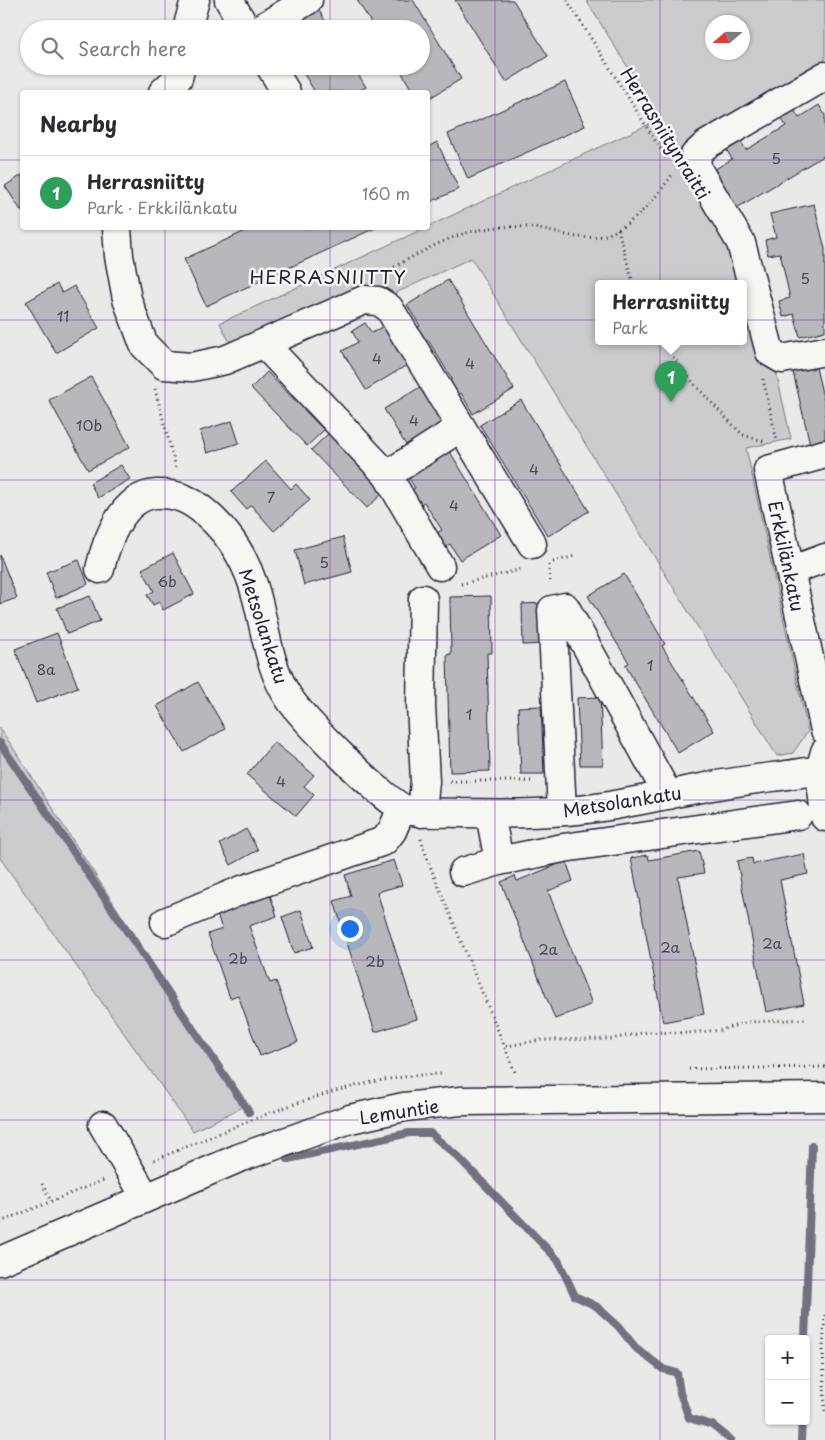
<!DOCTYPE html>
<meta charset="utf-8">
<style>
:root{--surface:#fff;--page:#f7f7f7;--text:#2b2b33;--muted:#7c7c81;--line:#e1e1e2;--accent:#1a73e8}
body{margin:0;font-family:"Playpen Sans",sans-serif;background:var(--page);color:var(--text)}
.controls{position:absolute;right:15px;bottom:15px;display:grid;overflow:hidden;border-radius:5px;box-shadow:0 1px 4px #0004}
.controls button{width:45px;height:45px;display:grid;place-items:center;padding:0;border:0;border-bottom:1px solid var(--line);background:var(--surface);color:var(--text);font:25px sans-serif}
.compass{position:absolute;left:705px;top:15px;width:45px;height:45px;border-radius:50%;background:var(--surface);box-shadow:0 1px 4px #0004;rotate:250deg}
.you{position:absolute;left:349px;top:928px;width:18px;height:18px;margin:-12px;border:4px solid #fff;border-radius:50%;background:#1a73e8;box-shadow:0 0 0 8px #1a73e833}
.badge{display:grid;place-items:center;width:32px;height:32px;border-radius:50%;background:var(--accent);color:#fff;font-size:16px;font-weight:700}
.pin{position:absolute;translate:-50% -41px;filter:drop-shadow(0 1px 2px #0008)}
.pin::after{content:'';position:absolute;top:26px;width:18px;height:15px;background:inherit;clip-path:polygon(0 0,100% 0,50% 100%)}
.popup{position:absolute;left:595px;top:280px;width:152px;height:65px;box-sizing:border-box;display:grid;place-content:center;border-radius:5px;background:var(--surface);filter:drop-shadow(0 1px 4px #0005);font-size:16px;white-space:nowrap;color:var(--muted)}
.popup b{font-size:19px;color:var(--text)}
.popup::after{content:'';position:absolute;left:50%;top:100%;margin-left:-10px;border:10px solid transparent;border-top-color:var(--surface)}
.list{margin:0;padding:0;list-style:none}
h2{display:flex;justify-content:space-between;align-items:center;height:65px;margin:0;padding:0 20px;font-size:21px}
h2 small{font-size:16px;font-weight:400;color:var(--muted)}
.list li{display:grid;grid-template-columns:32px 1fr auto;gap:15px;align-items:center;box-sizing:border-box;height:75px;padding:0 20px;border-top:1px solid var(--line)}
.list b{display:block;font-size:19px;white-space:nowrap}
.list p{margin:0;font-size:16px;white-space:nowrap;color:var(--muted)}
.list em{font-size:16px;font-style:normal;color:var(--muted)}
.icon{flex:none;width:28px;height:28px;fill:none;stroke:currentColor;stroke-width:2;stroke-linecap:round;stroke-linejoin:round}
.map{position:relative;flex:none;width:825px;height:1440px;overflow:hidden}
.search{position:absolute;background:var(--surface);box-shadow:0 1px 4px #0004;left:20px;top:20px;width:410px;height:55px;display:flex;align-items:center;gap:12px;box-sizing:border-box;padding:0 18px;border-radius:28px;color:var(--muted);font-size:19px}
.panel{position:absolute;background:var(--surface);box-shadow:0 1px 4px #0004;left:20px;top:90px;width:410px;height:140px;border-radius:5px}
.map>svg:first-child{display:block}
.green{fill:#ccccce;stroke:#777784;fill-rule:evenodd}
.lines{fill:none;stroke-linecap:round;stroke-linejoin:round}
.stream{stroke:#71717f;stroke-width:8}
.building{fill:#b8b8bc;stroke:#22223b}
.minor-casing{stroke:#22223b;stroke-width:31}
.path{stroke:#22223b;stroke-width:3;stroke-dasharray:1 4;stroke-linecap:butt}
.minor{stroke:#f6f6f2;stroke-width:28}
.grid{fill:none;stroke:#7b2cbf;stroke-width:1;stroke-opacity:0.55}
.labels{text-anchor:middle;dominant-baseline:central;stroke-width:5;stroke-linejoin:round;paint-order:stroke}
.number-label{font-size:15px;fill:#48485b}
.street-label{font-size:18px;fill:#22223b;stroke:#f6f6f2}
.neighbourhood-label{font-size:19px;letter-spacing:1px;fill:#22223b;stroke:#f6f6f2}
</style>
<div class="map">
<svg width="825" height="1440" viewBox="0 0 825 1440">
<rect width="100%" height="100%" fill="#e9e9e7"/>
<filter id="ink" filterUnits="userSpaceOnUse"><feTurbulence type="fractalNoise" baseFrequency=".02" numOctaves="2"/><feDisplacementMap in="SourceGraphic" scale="10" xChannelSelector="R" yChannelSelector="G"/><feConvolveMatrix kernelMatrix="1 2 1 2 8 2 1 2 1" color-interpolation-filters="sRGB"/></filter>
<g filter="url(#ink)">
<!-- green -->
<path class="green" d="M586,0H825V70L685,158L754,272L791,439L746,448L808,731L793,753L777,756L471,258L241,365L220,323L660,119ZM712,22H742V52H712ZM598,283H744V341H598Z
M0,728L4,734L245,1106L193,1131L0,858Z"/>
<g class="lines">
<!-- stream -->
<path class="stream" d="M0,743L249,1112
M288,1159L409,1133H430L458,1157L558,1260L575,1296L596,1306L618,1326L636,1348L663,1369L677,1373L680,1393L689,1418L712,1425L731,1440
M805,1339L812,1146
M801,1440L802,1421"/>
</g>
<!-- building -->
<path class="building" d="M357,0H413L461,79L428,99V92H413L398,66H421V29H375Z
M455,0H513L548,56L506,82Z
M317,7L330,29H283Z
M299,66H353L366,87L357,92H315Z
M565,82L585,126L468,179L448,134Z
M819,105L825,115V155L735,209L712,171L732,159L726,149L740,140L746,150L786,126L780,116L793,108L799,118Z
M437,142L459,189L428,203V147Z
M22,175V212L5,186Z
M814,204L825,249V331L800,337L794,314L783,317L779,301L790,298L780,253L768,255L765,240L776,237L770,214Z
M252,228H375L206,306L184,259Z
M448,280L514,389L473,414L461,393L453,398L444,384L452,379L428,340L420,346L411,331L420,326L407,305Z
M57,284L62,293L74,286L99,328L56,353L26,302Z
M365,323L372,333L388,323L412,362L366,390L342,351L358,342L352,331Z
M815,363L825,406V445L811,448L792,368Z
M267,372L324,430L307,446L251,388Z
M91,377L130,447L88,470L49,400Z
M420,387L445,428L409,450L384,409Z
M521,400L589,511L548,536L480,425Z
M232,421L239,443L207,453L200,431Z
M328,434L384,492L367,508L311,450Z
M447,447L501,535L460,560L450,544L442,549L434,535L442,530L424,502L417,507L408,493L415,488L405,472Z
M266,461L291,489L296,484L310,500L274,531L251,505L246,509L231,492Z
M121,465L130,479L98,498L90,483Z
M343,537L352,572L304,585L295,550Z
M173,553L194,594L163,610L159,602L153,605L147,595L154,591L142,569Z
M0,555L17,598L0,604Z
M79,560L88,584L56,598L46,572Z
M624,574L665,644L662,646L714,731L678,753L625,665L629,663L588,596Z
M90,596L100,621L67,634L57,608Z
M491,596L492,653H487L490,771L450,772L447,655L451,654L450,597Z
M545,603L546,644L523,645L522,604Z
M57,633L78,687L36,703L15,649Z
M198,682L225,729L184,752L157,706Z
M600,697L603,765H580L577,698Z
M541,706L544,774H521L518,707Z
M274,742L314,775L304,786L314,795L296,816L247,775Z
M246,829L258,850L231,865L220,844Z
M699,851L704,873L678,877L704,1014L663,1022L631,858L648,855L649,860Z
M804,854L808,874L780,880L804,1004L766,1012L737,861L752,858L753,864Z
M394,860L402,885L377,892L417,1019L375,1032L334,901L351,896L345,875Z
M566,861L573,881L548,891L592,1004L555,1019L501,882L515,876L517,881Z
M269,892L277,916L249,926L270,983L276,981L298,1042L260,1056L238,995L230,998L208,934L222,929L216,911Z
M301,910L313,947L294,953L282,917Z"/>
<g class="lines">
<defs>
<path id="minor" d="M229,0L246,29
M187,29L195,0
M260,29L308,0
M270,66L286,92
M825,76L706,145L695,155L698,170L741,243L770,352L782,359L825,351
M163,92L178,78L181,66
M117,228L119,256L127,299L144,345L164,365L192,367L225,360L364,300L378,301L389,308L532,544
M265,345L387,475L440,566
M825,454L768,470L825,730
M387,475L461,427
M100,569C106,542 122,496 156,494C177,493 191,500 207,514C232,536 249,566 257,598C266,632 269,668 289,698C303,719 383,801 405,809C423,815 443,812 462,813C510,814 561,814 609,806C644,800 678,792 712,786C749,779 788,776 825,769
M790,571L825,558
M825,752L820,770L825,817
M562,811L552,610L565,607L668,795
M422,813L425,781L421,705L423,599
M490,814L499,861
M463,872L499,861L563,848L798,815
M165,922L242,890L384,841L392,831L402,808
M103,1125L146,1198
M0,1261L239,1158L350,1119L404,1107L461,1101L825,1097"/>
</defs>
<!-- minor casing -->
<use href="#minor" class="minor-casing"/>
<!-- path -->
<path class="path" d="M567,0L668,161
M618,229L633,283
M381,274C410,259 442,238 474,231C490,227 510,226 526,227C550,229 578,242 602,236C632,228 655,199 672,175
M661,341L695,385L724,416L743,435L766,442
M763,379L777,441
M155,389L176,468
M553,562L575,556
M549,565L550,584
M461,584L523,569
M450,781H534
M421,839L428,861L515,1072
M506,1046L541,1040L611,1039L647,1032L687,1033L720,1030L749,1022L806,1019
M689,1069L825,1067
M154,1160C247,1123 341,1076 443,1074
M42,1184L51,1201
M0,1222L104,1180
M825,1315L823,1349L825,1412"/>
<!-- minor -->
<use href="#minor" class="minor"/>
</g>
</g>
<!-- grid -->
<path class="grid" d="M165,0V29M330,0V29M495,0V1440M660,0V1440M165,66V92M330,66V92M0,160H22M428,160H825M165,228V1440M330,228V1440M0,320H825M0,480H825M0,640H825M0,800H825M0,960H825M0,1120H825M0,1280H825"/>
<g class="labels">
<!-- number labels -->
<g class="number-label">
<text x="776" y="157">5</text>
<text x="805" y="277">5</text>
<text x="63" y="315">11</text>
<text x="377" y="357">4</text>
<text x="470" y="362">4</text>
<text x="414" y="419">4</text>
<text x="89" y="424">10b</text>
<text x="534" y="468">4</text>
<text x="271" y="496">7</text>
<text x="454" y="504">4</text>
<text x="324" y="561">5</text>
<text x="167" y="580">6b</text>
<text x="650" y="664">1</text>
<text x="46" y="668">8a</text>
<text x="469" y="713">1</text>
<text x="281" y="780">4</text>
<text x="772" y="942">2a</text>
<text x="670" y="946">2a</text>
<text x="548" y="948">2a</text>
<text x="238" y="957">2b</text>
<text x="375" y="960">2b</text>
</g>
<!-- street labels -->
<g class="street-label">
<text transform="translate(666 133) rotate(58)">Herrasniitynraitti</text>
<text transform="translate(787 556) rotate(78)">Erkkilänkatu</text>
<text transform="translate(264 626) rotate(72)">Metsolankatu</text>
<text transform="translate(622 801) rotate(-9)">Metsolankatu</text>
<text transform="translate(399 1111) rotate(-9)">Lemuntie</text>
</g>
<!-- neighbourhood labels -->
<g class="neighbourhood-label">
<text x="328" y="276">HERRASNIITTY</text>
</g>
</g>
</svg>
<div class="controls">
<button>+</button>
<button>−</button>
</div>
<svg class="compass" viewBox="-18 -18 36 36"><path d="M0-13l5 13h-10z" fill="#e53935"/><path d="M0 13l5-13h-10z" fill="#7c7c81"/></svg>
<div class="you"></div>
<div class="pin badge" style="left:671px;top:402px;background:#2e9e5b">1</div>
<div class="popup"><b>Herrasniitty</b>Park</div>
<div class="search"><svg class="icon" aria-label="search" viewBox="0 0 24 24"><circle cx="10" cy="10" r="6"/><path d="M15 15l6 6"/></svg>Search here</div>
<section class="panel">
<h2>Nearby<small></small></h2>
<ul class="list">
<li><span class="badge" style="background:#2e9e5b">1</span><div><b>Herrasniitty</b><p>Park · Erkkilänkatu</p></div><em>160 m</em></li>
</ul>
</section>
</div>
